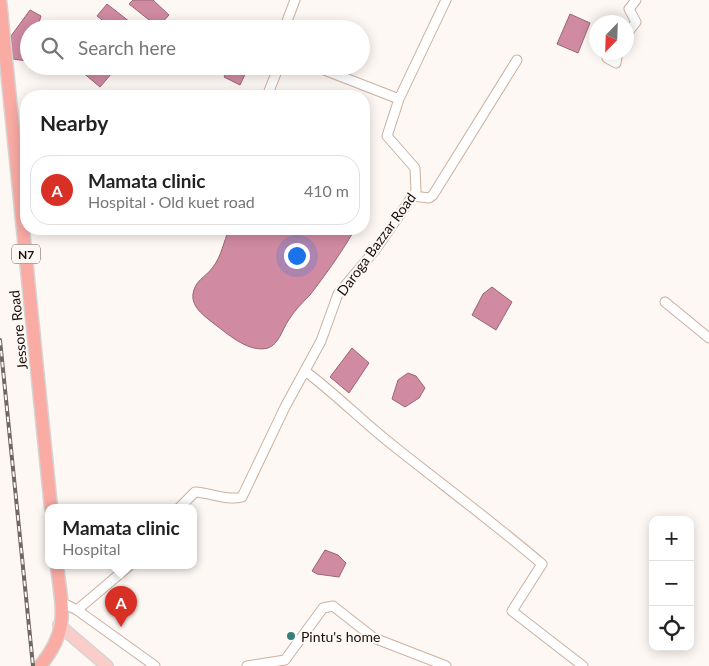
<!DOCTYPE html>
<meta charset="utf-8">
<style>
:root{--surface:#fff;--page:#f6f6f6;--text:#222;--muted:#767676;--line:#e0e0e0;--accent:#d93025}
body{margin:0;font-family:Lato,sans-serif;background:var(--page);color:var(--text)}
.controls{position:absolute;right:15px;bottom:15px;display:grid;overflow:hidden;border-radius:10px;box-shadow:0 2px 12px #0003}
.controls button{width:45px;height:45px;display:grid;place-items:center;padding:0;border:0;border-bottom:1px solid var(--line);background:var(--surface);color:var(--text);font:25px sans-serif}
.compass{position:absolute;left:589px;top:15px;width:45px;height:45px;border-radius:50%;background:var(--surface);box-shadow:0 2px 12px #0003;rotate:203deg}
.you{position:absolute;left:296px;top:255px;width:18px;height:18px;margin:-12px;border:4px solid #fff;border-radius:50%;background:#1a73e8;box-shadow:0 0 0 8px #1a73e833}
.badge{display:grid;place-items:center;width:32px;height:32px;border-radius:50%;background:var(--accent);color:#fff;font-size:16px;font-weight:700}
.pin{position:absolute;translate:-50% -41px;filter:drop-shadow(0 1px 2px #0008)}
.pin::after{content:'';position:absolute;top:26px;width:18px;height:15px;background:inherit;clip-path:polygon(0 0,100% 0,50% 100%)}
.popup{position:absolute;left:45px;top:504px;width:152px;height:65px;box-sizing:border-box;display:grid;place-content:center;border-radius:10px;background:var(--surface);filter:drop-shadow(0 1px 4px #0005);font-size:16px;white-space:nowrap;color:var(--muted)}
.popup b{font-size:19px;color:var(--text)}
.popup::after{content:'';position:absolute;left:50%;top:100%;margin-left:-10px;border:10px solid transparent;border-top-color:var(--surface)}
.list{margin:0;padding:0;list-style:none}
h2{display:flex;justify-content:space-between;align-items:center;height:65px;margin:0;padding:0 20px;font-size:21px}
h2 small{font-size:16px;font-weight:400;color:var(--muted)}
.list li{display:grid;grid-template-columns:32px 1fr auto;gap:15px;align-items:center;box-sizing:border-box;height:70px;margin:0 10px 10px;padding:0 10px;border:1px solid var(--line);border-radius:20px}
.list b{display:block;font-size:19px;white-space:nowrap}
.list p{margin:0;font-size:16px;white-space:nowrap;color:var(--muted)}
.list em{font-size:16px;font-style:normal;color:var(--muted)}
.icon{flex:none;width:28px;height:28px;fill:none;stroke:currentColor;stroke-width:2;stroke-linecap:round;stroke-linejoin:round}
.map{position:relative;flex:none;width:709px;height:666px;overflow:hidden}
.search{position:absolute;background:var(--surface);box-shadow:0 2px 12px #0003;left:20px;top:20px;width:350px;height:55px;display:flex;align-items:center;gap:12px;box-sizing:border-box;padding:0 18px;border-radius:28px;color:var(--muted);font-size:19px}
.panel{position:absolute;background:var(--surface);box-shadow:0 2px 12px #0003;left:20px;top:90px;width:350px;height:145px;border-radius:20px}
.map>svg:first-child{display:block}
.water{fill:#d08aa2;stroke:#996574}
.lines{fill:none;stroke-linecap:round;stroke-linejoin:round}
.minor-casing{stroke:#cbb09f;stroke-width:11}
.major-casing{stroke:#d6d4d3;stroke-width:14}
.highway-casing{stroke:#d6d4d3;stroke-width:15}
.minor{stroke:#fff;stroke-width:9}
.major{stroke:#fbcdc8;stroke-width:11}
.highway{stroke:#f9aba4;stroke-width:12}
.rail-casing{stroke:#706763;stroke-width:4}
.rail{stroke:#fef8f5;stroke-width:2;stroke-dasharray:5.5;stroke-linecap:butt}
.poi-dot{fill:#377f7c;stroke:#fef8f5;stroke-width:2}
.labels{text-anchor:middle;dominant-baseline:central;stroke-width:4;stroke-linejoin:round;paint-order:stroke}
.shield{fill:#fef8f5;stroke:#5e5550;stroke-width:1}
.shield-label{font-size:12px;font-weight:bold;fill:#190f0a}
.street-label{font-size:14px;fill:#190f0a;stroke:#fef8f5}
.poi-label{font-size:14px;fill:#190f0a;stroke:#fef8f5;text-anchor:start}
</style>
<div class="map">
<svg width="709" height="666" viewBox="0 0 709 666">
<rect width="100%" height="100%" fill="#fef8f5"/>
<!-- water -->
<path class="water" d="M133,0H153L169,15L158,27L129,4Z
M107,4L139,29H114L97,16Z
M30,10L41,16L37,29H29L27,61L13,59L11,36Z
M570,14L590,23L578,53L557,44Z
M75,66H118L100,87Z
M229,66H249L240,85L224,77Z
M229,229H355C342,252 326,274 310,295C302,303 294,311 288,321C282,330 279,344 268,348C250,353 230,336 217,326C207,318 191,308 193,294C195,280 205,278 213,267C221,257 224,241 229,229Z
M492,287L512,302L496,330L472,315L483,294Z
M352,348L369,363L349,393L330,377Z
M408,373L416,376L425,388L419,398L405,407L392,399L398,380Z
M325,550L338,555L346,563L339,577L317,574L312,571Z"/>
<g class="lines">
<defs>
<path id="minor" d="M284,29L295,0
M626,35L636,22L629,9L636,0
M607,58L616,63L618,52
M314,66L399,99
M267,96L279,66
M413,196L429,198L433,195L517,60
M665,302L709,338
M305,371C337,395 364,423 395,447C444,486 494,523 542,564L512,611L583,666
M179,508L195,492C212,493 226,501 242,497L285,407L321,341L338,294L376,249L416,191L415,168L387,136L399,99L446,0
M61,602L77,610L155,666
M77,610L129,566
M247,666L285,660L323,608L333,606L374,638L446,666"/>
<path id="major" d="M59,625L107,666"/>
<path id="highway" d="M0,0L51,508
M40,666C70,630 62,609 57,566"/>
</defs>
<!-- minor casing -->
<use href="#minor" class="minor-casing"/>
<!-- major casing -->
<use href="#major" class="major-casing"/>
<!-- highway casing -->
<use href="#highway" class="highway-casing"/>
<!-- minor -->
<use href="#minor" class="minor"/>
<!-- major -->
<use href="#major" class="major"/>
<!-- highway -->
<use href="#highway" class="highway"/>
<defs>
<path id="rail" d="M0,340L33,666"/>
</defs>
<!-- rail casing -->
<use href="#rail" class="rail-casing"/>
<!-- rail -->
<use href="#rail" class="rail"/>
</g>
<!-- markers -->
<circle class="poi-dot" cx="291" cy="636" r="5"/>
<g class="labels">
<!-- shield labels -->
<rect class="shield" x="12" y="244.5" width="28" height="19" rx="4"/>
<g class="shield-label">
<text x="26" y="254">N7</text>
</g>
<!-- street labels -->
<g class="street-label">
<text transform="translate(376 244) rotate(-54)">Daroga Bazzar Road</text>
<text transform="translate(18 330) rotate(-96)">Jessore Road</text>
</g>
<!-- poi labels -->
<g class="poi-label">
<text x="301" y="636">Pintu's home</text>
</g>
</g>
</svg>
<div class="controls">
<button>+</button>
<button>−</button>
<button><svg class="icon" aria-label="locate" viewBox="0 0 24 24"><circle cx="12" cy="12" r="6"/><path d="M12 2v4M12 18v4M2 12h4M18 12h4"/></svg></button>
</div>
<svg class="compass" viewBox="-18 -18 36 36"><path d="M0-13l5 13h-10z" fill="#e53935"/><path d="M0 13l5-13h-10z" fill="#767676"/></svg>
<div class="you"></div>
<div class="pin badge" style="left:121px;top:627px">A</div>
<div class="popup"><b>Mamata clinic</b>Hospital</div>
<div class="search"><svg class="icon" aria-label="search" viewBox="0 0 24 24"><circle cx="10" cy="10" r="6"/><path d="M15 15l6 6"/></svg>Search here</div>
<section class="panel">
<h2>Nearby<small></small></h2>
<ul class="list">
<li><span class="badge">A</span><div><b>Mamata clinic</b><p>Hospital · Old kuet road</p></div><em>410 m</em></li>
</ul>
</section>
</div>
